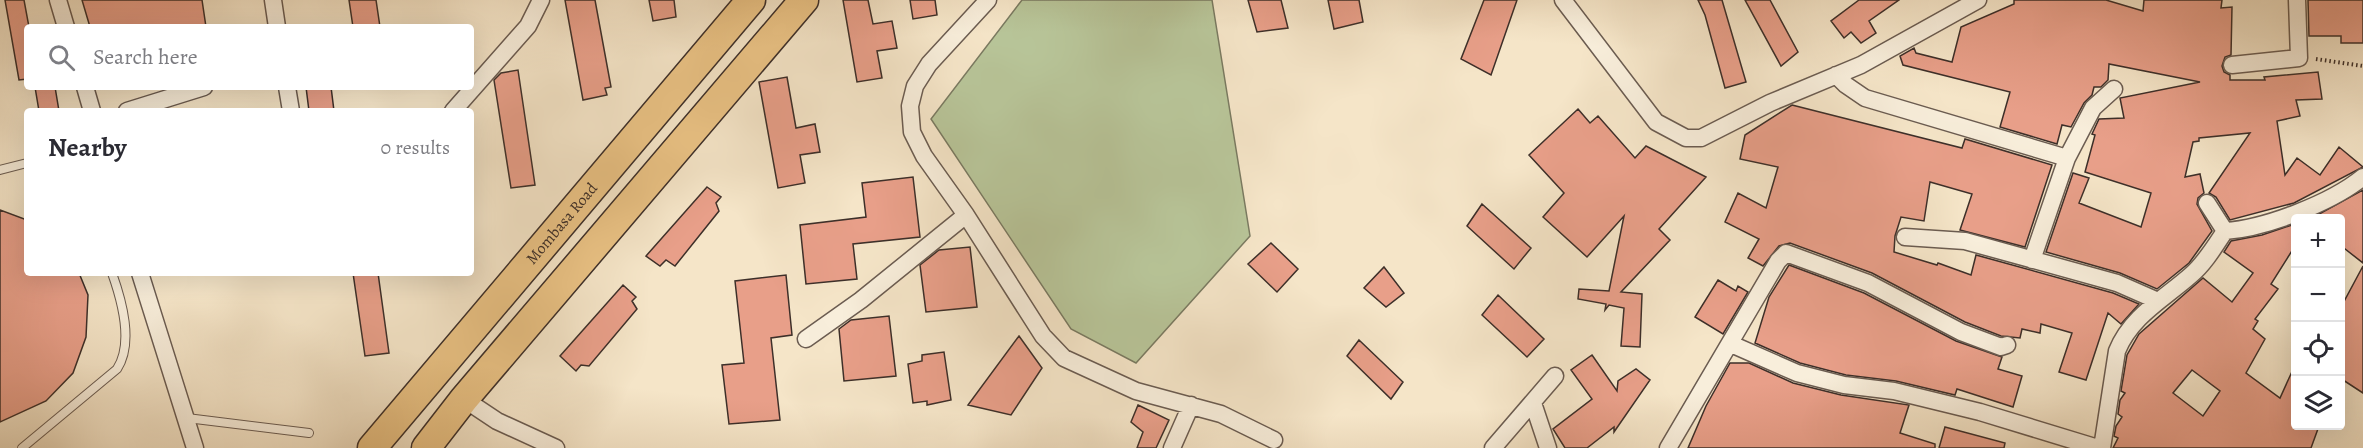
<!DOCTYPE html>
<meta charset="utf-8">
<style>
:root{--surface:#fff;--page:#f7f7f7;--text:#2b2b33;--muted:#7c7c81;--line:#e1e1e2}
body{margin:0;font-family:Alegreya,serif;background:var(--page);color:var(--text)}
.controls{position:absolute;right:18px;bottom:18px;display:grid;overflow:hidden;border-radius:6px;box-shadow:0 6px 24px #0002}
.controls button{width:54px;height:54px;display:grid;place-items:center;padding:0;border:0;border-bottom:2px solid var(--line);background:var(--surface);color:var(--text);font:30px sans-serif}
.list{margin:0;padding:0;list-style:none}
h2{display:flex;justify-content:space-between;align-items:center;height:78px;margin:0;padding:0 24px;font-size:26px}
h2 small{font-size:20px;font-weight:400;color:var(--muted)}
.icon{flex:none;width:33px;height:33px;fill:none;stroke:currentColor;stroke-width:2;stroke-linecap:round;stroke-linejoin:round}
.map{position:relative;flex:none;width:2363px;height:448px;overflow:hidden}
.search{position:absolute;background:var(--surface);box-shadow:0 6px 24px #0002;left:24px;top:24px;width:450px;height:66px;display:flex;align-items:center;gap:15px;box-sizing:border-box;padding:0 21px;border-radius:6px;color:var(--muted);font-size:22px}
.panel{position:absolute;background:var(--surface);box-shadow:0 6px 24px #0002;left:24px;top:108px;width:450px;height:168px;border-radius:6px}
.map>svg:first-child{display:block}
.green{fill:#b8c599;stroke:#7a7a61;stroke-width:1.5}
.building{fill:#e89f89;stroke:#3d2f29;stroke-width:1.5;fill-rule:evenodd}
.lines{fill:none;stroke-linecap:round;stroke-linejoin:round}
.service-casing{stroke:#6b5c51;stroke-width:10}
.minor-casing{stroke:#6b5c51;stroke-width:19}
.trunk-casing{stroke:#3d2f29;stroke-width:31}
.path{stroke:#3d2f29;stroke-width:4;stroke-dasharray:1.5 3;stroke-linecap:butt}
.service{stroke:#f8eedb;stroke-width:8}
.minor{stroke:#f8eedb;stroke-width:16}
.trunk{stroke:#eac284;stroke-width:28}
.labels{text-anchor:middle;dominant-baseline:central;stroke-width:6;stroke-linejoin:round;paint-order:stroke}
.street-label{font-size:16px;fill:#3d2f29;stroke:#f8eedb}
</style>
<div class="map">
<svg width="2363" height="448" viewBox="0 0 2363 448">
<rect width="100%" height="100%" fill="#f5e5c8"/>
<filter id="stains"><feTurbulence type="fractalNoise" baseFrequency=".00333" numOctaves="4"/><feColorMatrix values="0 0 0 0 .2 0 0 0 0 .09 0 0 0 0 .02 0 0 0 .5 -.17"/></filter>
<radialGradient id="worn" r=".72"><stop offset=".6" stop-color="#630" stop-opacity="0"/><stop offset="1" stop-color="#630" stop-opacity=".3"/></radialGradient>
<!-- green -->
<path class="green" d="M1022,0H1212L1250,236L1136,363L1071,329L931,119Z"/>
<!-- building -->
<path class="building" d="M5,0H24L29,27L27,79L19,80Z
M82,0H202L206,27H90Z
M349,0H376L380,27H353Z
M565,0H595L611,87L605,88L607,95L583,100Z
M649,0H674L676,17L653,21Z
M843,0H868L873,24L892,21L897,48L877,51L882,78L857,82Z
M910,0H935L937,15L913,19Z
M1248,0H1281L1288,28L1257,32Z
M1328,0H1359L1363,22L1334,29Z
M1484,0H1517L1491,75L1461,59Z
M1698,0H1722L1746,82L1725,88L1705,15Z
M1745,0H1770L1798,52L1781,66Z
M1859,0H1899L1869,21L1876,33L1861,43L1851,32L1844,38L1831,21Z
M2014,0H2106L2143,11L2144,0H2222L2221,8L2232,7L2231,55L2225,57L2222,66L2224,72L2230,75V80H2265L2264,77L2318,72L2322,99L2296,100L2300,116L2277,121L2285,175L2297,158L2320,175L2339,147L2363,167L2294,203L2230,220L2216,197L2209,193L2250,133L2199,138V141L2193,142L2185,177L2200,174L2204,193L2198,198L2197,204L2212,231L2189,263L2157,289L2120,273L2046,252L2073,173L2089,178L2079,203L2141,227L2151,193L2085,172L2095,135L2092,134L2099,119L2124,118L2120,98L2200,82L2109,64L2108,80L2101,87H2094L2092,95L2084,103L2071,127L2062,125L2057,144L2000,127L2010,92L1903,65L1900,56L1914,48L1916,53L1952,62L1961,27L2014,4Z
M2308,0H2363V43H2341V36H2309Z
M518,70L535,185L511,188L494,80L501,73Z
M787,77L796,128L815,124L820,152L800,155L805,183L778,188L759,82Z
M35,87H55L59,111H39Z
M306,87H331L334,111H309Z
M1792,105L1962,148L1965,139L2052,165L2025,247L1960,230L1972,194L1930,182L1924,221L1901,217L1895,236L1894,252L1937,265L1938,263L1971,275L1976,255L2113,293L2139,304L2121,324L2108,313L2086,380L2059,372L2072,333L2041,324L2040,333L2022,329L2020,338L2001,336L1965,322L1872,273L1790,243L1779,246L1763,266L1748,258L1759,239L1725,222L1738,193L1766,208L1778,167L1740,159L1745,135Z
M1578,109L1590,123L1598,116L1635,158L1646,146L1706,177L1659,229L1670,240L1621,292L1642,294L1640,347L1621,346L1624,308L1609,305L1605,310L1606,304L1578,299L1579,289L1609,291L1624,216L1587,257L1543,217L1564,193L1529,155Z
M913,177L920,237L853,244L857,279L806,284L800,225L866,217L862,183Z
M707,187L721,197L716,203L719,211L675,266L666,260L660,266L646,256Z
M2363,190V263L2340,245V219H2310Z
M1482,204L1531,248L1514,269L1467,226Z
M0,210L27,220V273H79L88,295L86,337L73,373L46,401L0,422Z
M2295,224V246L2271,284L2278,289L2255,319L2258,321L2253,329L2265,339L2246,373L2280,398L2295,365V426H2319L2311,448H2113L2118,438L2114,436L2116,426L2122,417L2118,414L2120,400L2125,393L2121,391L2127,355L2139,334L2203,278L2232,302L2253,273L2224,252L2231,241L2262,235ZM2192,370L2220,391L2203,416L2173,393Z
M1271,243L1298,269L1277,292L1248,264Z
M970,247L977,307L926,312L920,265L939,250Z
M1789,265L1864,293L1956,341L2002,357L1998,369L2022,376L2013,407L1957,389L1955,395L1896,381L1846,375L1800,363L1755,343L1769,297Z
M2363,266V393L2340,378V309Z
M1384,267L1404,293L1386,307L1364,288Z
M353,273H378L389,353L365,356Z
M786,275L792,335L771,338L780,420L729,424L722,365L744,363L735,281Z
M1718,280L1736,291L1738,286L1748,292L1723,334L1695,317Z
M623,285L636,297L632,301L637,309L589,366L581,365L576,371L560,356Z
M1498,295L1544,339L1527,357L1482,315Z
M889,316L896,376L844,381L839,329L851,320Z
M1019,336L1042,368L1011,415L968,405Z
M1359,340L1403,382L1391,399L1347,356Z
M944,352L951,400L927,405V401L913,403L908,364L922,361V355Z
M1592,355L1617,391L1618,381L1636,369L1650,380L1614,432V427L1587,448H1565L1553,429L1592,399L1571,370Z
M1730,363H1749L1793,383L1841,395L1909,405L1900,433L1935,444V448H1688L1706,406Z
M1138,405L1169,420L1156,448H1137L1143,432L1131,422Z
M1945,427L2005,443L2004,448H1939Z"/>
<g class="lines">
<defs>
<path id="service" d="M0,170L27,163
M187,418L309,433
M22,448L117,369C134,343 122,301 112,273"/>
<path id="minor" d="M58,0L66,27
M273,0L277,27
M988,0L929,64L915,86L910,106L912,132L924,156L966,215L1043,336L1064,358L1136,391L1221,414L1274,440
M1563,0L1656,122L1686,138H1701L1770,103L1861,65L1978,0
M2232,65L2299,58L2297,0
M1836,75L1846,85L1865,98L2067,158L2093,108L2114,89
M85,87L92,111
M287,87L291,111
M127,111L204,87
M453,111L528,26L541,0
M2225,231C2266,228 2331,203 2363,177
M1905,237L1965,241L2117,283L2158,301
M2032,260L2067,158
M140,273L195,448
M806,339L861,300L966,215
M1731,344L1797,373L1844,385L1894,391L1980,412L2098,448
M464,399L497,421L556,448
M1533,403L1548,448
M1172,448L1191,405
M1493,448L1555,376
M1668,448L1778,261L1786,253L1868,283L1961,332L2001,347L2007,345
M2102,448L2117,351C2131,316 2164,299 2191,275C2205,263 2215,246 2225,231L2207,203"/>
<g id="trunk">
<path id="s1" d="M372,448L751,0"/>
<path d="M426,448L464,399L804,0"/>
</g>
</defs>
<!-- service casing -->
<use href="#service" class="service-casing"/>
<!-- minor casing -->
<use href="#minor" class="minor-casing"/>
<!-- trunk casing -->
<use href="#trunk" class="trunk-casing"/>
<!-- path -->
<path class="path" d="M2316,59L2363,66"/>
<!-- service -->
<use href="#service" class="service"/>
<!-- minor -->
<use href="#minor" class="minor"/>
<!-- trunk -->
<use href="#trunk" class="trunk"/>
</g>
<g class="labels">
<!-- street labels -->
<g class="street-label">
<text stroke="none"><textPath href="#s1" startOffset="294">Mombasa Road</textPath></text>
</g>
</g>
<rect width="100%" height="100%" filter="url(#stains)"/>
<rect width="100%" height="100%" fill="url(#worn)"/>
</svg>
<div class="controls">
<button>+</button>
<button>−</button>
<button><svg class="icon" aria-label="locate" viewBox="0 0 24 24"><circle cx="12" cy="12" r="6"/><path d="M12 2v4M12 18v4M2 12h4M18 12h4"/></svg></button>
<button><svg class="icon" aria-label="layers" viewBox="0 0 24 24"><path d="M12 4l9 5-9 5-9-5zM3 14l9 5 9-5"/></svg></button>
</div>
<div class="search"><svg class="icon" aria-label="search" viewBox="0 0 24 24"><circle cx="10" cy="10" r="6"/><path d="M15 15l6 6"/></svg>Search here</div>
<section class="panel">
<h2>Nearby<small>0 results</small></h2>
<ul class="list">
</ul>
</section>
</div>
